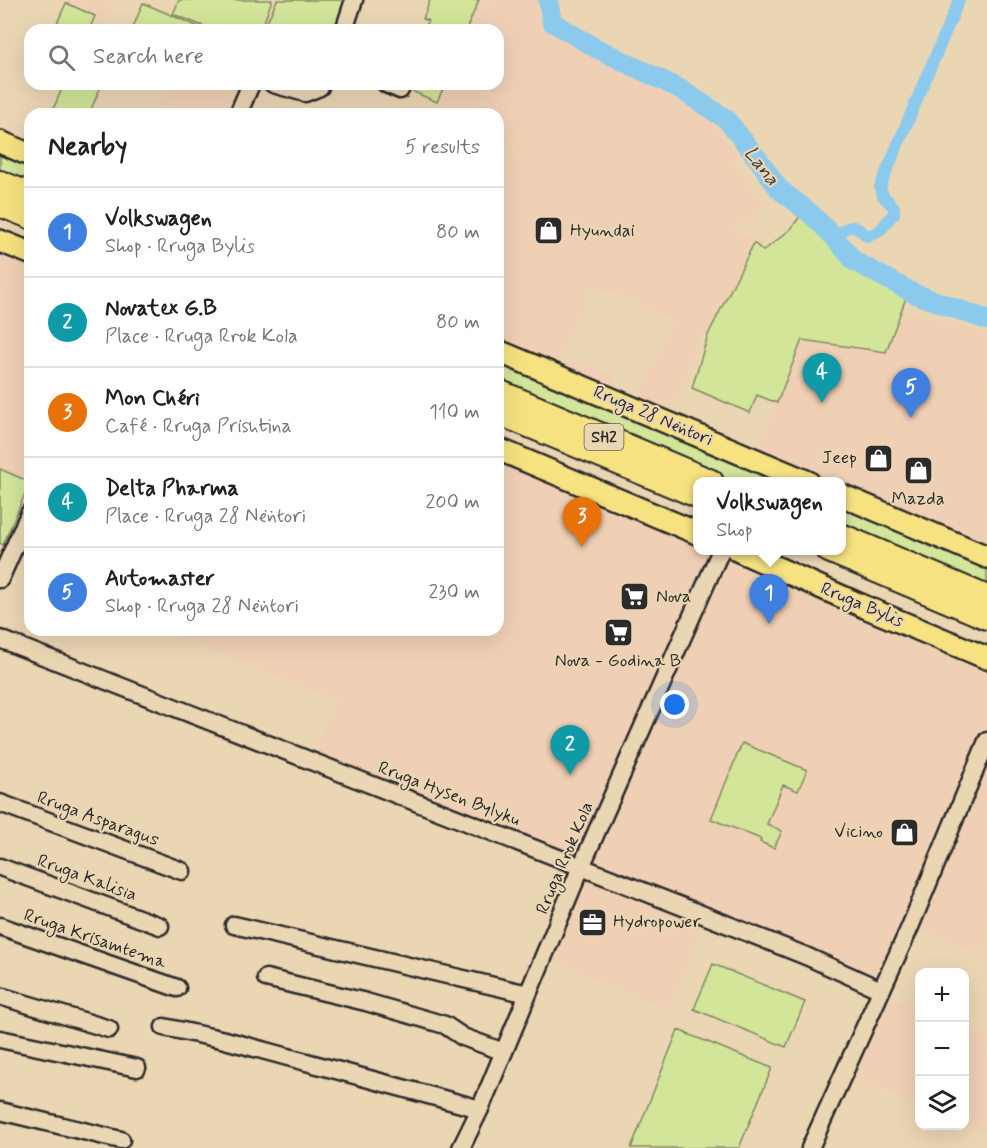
<!DOCTYPE html>
<meta charset="utf-8">
<style>
:root{--surface:#fff;--page:#f6f6f6;--text:#202124;--muted:#757577;--line:#e0e0e0;--accent:#2b2b2b}
body{margin:0;font-family:Mynerve,sans-serif;background:var(--page);color:var(--text)}
.controls{position:absolute;right:18px;bottom:18px;display:grid;overflow:hidden;border-radius:12px;box-shadow:0 6px 24px #0002}
.controls button{width:54px;height:54px;display:grid;place-items:center;padding:0;border:0;border-bottom:2px solid var(--line);background:var(--surface);color:var(--text);font:30px sans-serif}
.you{position:absolute;left:675px;top:705px;width:21px;height:21px;margin:-15px;border:4px solid #fff;border-radius:50%;background:#1a73e8;box-shadow:0 0 0 9px #1a73e833}
.badge{display:grid;place-items:center;width:39px;height:39px;border-radius:50%;background:var(--accent);color:#fff;font-size:20px;font-weight:700}
.pin{position:absolute;translate:-50% -50px;filter:drop-shadow(0 2px 3px #0008)}
.pin::after{content:'';position:absolute;top:32px;width:21px;height:18px;background:inherit;clip-path:polygon(0 0,100% 0,50% 100%)}
.popup{position:absolute;left:693px;top:477px;width:153px;height:78px;box-sizing:border-box;display:grid;place-content:center;border-radius:12px;background:var(--surface);filter:drop-shadow(0 2px 4px #0005);font-size:20px;white-space:nowrap;color:var(--muted)}
.popup b{font-size:22px;color:var(--text)}
.popup::after{content:'';position:absolute;left:50%;top:100%;margin-left:-12px;border:12px solid transparent;border-top-color:var(--surface)}
.list{margin:0;padding:0;list-style:none}
h2{display:flex;justify-content:space-between;align-items:center;height:78px;margin:0;padding:0 24px;font-size:26px}
h2 small{font-size:20px;font-weight:400;color:var(--muted)}
.list li{display:grid;grid-template-columns:39px 1fr auto;gap:18px;align-items:center;box-sizing:border-box;height:90px;padding:0 24px;border-top:2px solid var(--line)}
.list b{display:block;font-size:22px;white-space:nowrap}
.list p{margin:0;font-size:20px;white-space:nowrap;color:var(--muted)}
.list em{font-size:20px;font-style:normal;color:var(--muted)}
.icon{flex:none;width:33px;height:33px;fill:none;stroke:currentColor;stroke-width:2;stroke-linecap:round;stroke-linejoin:round}
.map{position:relative;flex:none;width:987px;height:1148px;overflow:hidden}
.search{position:absolute;background:var(--surface);box-shadow:0 6px 24px #0002;left:24px;top:24px;width:480px;height:66px;display:flex;align-items:center;gap:15px;box-sizing:border-box;padding:0 21px;border-radius:18px;color:var(--muted);font-size:22px}
.panel{position:absolute;background:var(--surface);box-shadow:0 6px 24px #0002;left:24px;top:108px;width:480px;height:528px;border-radius:18px}
.map>svg:first-child{display:block}
.built{fill:#f0d0b5}
.green{fill:#d2e599;stroke:#7e8862;stroke-width:1.5}
.lines{fill:none;stroke-linecap:round;stroke-linejoin:round}
.canal{stroke:#8bcaec;stroke-width:12}
.river{stroke:#8bcaec;stroke-width:20}
.minor-casing{stroke:#2b2b2b;stroke-width:21}
.major-casing{stroke:#2b2b2b;stroke-width:26}
.highway-casing{stroke:#2b2b2b;stroke-width:28}
.minor{stroke:#ebd6b4;stroke-width:16}
.major{stroke:#f7e281;stroke-width:21}
.highway{stroke:#f7e281;stroke-width:24}
.labels{text-anchor:middle;dominant-baseline:central;stroke-width:4.5;stroke-linejoin:round;paint-order:stroke}
.shield{fill:#ebd6b4;stroke:#655e54;stroke-width:1.5}
.shield-label{font-size:16px;font-weight:bold;fill:#2b2b2b}
.poi-label{font-size:18px;fill:#2b2b2b;stroke:#ebd6b4;text-anchor:start}
.street-label{font-size:18px;fill:#2b2b2b;stroke:#ebd6b4}
.water-label{font-size:20px;font-style:italic;fill:#394348;stroke:#ebd6b4}
</style>
<div class="map">
<svg width="987" height="1148" viewBox="0 0 987 1148">
<rect width="100%" height="100%" fill="#ebd6b4"/>
<filter id="ink" filterUnits="userSpaceOnUse"><feTurbulence type="fractalNoise" baseFrequency=".0167" numOctaves="2"/><feDisplacementMap in="SourceGraphic" scale="12" xChannelSelector="R" yChannelSelector="G"/><feConvolveMatrix kernelMatrix="1 2 1 2 8 2 1 2 1" color-interpolation-filters="sRGB"/></filter>
<g filter="url(#ink)">
<!-- built -->
<path class="built" d="M58,0H113L105,20Z
M479,0H541L544,8L541,25L578,49L663,93L713,122L738,155L732,161L768,205L744,224L741,221L734,230L755,240L754,243L708,335L701,333L673,413L638,399L671,321L641,307L642,303L592,287L557,365L498,340V190L520,141L510,138L498,166V114H433L445,84H498V30H466Z
M171,84H242L230,114H159Z
M0,252L30,265V573L0,560Z
M903,309L987,333V544L841,482L756,451L802,340L886,352Z
M570,358L617,376L611,389L565,371Z
M498,463L697,545V550L710,551L871,616L987,668V957L917,928L899,923L875,976L708,914L669,1011L538,955L581,861L496,824L313,751L335,701L166,630H498Z
M885,995L919,1008V1105L850,1077Z
M965,1026L987,1035V1133L965,1123Z"/>
<!-- green -->
<path class="green" d="M179,0H272L261,30H213L173,14Z
M277,0H350L339,30H282L266,24Z
M430,0H479L466,30H424L428,21L423,19Z
M66,3L95,16L89,30H54Z
M143,3L206,30H132Z
M62,84H102L89,114H51L61,91Z
M401,84H445L437,102L400,86Z
M0,152L30,164V189L0,177Z
M802,213L850,264L907,295L886,352L802,340L777,403L757,395L750,413L692,388L708,335L754,243L763,251L791,229Z
M498,360L788,481H728L658,452L644,440L498,385Z
M0,469L30,482L3,545L0,543Z
M841,504L987,565V590L841,529Z
M742,743L807,770L798,791L783,785L767,824L782,831L774,848L760,842L761,839L711,819Z
M713,964L805,1002L786,1047L694,1009Z
M678,1030L772,1068L739,1148H631Z"/>
<g class="lines">
<!-- canal -->
<path class="canal" d="M835,238C848,224 853,223 867,236C887,231 882,223 894,214V207L883,196L880,187L959,0"/>
<!-- river -->
<path class="river" d="M548,0L552,22L594,47L680,89L726,119L758,159L779,189L810,213L835,238L854,261L913,293L987,320"/>
<defs>
<path id="minor" d="M344,30L354,0
M273,84L305,93L320,87L321,84
M386,84L400,90
M238,114L251,84
M0,579L30,512
M0,639L696,912L806,956L881,990
M0,803L182,871
M0,867L160,926
M234,925L528,994
M0,926L177,988
M266,978L366,1002L445,1025L463,1037L504,1052
M0,996L109,1029
M164,1027L225,1040L480,1109
M0,1039L137,1068
M0,1111L121,1140
M461,1148L480,1109L581,867L721,550
M810,1148L910,927L987,741"/>
<path id="major" d="M0,142L30,155
M0,241L30,253
M498,351L808,482
M498,449L697,533
M841,495L987,557
M737,550L865,607L987,658"/>
<path id="highway" d="M0,183L30,195
M0,204L30,216
M498,392L711,482
M498,412L697,495
M841,536L987,598
M829,550L987,617"/>
</defs>
<!-- minor casing -->
<use href="#minor" class="minor-casing"/>
<!-- major casing -->
<use href="#major" class="major-casing"/>
<!-- highway casing -->
<use href="#highway" class="highway-casing"/>
<!-- minor -->
<use href="#minor" class="minor"/>
<!-- major -->
<use href="#major" class="major"/>
<!-- highway -->
<use href="#highway" class="highway"/>
</g>
</g>
<!-- icons -->
<defs>
<symbol id="shop-square" viewBox="-11 -11 22 22"><rect x="-9" y="-9" width="18" height="18" rx="4" fill="#2b2b2b" stroke="#ebd6b4"/><path d="M-5-2.5h2.3a2.7 3.5 0 0 1 5.4 0H5L5.5 6h-11ZM-1.5-2.5h3a1.5 2.3 0 0 0-3 0Z" fill="#fff"/></symbol>
<symbol id="supermarket-square" viewBox="-11 -11 22 22"><rect x="-9" y="-9" width="18" height="18" rx="4" fill="#2b2b2b" stroke="#ebd6b4"/><path d="M-6-5.5h2.5l.6 2H6L4.5 2H-2.5L-4.4-4H-6ZM-1.5 3.2a1.3 1.3 0 1 0 .1 0ZM3 3.2a1.3 1.3 0 1 0 .1 0Z" fill="#fff"/></symbol>
<symbol id="office-square" viewBox="-11 -11 22 22"><rect x="-9" y="-9" width="18" height="18" rx="4" fill="#2b2b2b" stroke="#ebd6b4"/><path d="M-6-3h4V-5.5h4V-3h4V5H-6ZM-1-4.5V-3h2v-1.5ZM-6 0V1H6V0Z" fill="#fff"/></symbol>
</defs>
<g fill-rule="evenodd">
<use href="#shop-square" x="532" y="214" width="33" height="33"/>
<use href="#shop-square" x="862" y="442" width="33" height="33"/>
<use href="#shop-square" x="902" y="454" width="33" height="33"/>
<use href="#supermarket-square" x="618" y="580" width="33" height="33"/>
<use href="#supermarket-square" x="602" y="616" width="33" height="33"/>
<use href="#shop-square" x="888" y="816" width="33" height="33"/>
<use href="#office-square" x="576" y="906" width="33" height="33"/>
</g>
<g class="labels">
<!-- shield labels -->
<rect class="shield" x="584.5" y="424" width="39" height="26" rx="4.5"/>
<g class="shield-label">
<text x="604" y="437">SH2</text>
</g>
<!-- poi labels -->
<g class="poi-label">
<text x="570" y="231">Hyundai</text>
<text x="857" y="458" text-anchor="end">Jeep</text>
<text x="918" y="499" text-anchor="middle">Mazda</text>
<text x="656" y="597">Nova</text>
<text x="618" y="661" text-anchor="middle">Nova - Godina B</text>
<text x="883" y="832" text-anchor="end">Vicino</text>
<text x="613" y="922">Hydropower</text>
</g>
<!-- street labels -->
<g class="street-label">
<text transform="translate(653 416) rotate(23)">Rruga 28 Nëntori</text>
<text transform="translate(862 605) rotate(23)">Rruga Bylis</text>
<text transform="translate(449 794) rotate(21)">Rruga Hysen Bylyku</text>
<text transform="translate(98 819) rotate(20)">Rruga Asparagus</text>
<text transform="translate(565 858) rotate(-67)">Rruga Rrok Kola</text>
<text transform="translate(87 878) rotate(20)">Rruga Kalisia</text>
<text transform="translate(95 939) rotate(19)">Rruga Krisamtema</text>
</g>
<!-- water labels -->
<g class="water-label">
<text transform="translate(761 166) rotate(52)">Lana</text>
</g>
</g>
</svg>
<div class="controls">
<button>+</button>
<button>−</button>
<button><svg class="icon" aria-label="layers" viewBox="0 0 24 24"><path d="M12 4l9 5-9 5-9-5zM3 14l9 5 9-5"/></svg></button>
</div>
<div class="you"></div>
<div class="pin badge" style="left:769px;top:624px;background:#3f7fe0">1</div>
<div class="popup"><b>Volkswagen</b>Shop</div>
<div class="pin badge" style="left:570px;top:775px;background:#0f9aa8">2</div>
<div class="pin badge" style="left:582px;top:547px;background:#e8710a">3</div>
<div class="pin badge" style="left:822px;top:403px;background:#0f9aa8">4</div>
<div class="pin badge" style="left:911px;top:418px;background:#3f7fe0">5</div>
<div class="search"><svg class="icon" aria-label="search" viewBox="0 0 24 24"><circle cx="10" cy="10" r="6"/><path d="M15 15l6 6"/></svg>Search here</div>
<section class="panel">
<h2>Nearby<small>5 results</small></h2>
<ul class="list">
<li><span class="badge" style="background:#3f7fe0">1</span><div><b>Volkswagen</b><p>Shop · Rruga Bylis</p></div><em>80 m</em></li>
<li><span class="badge" style="background:#0f9aa8">2</span><div><b>Novatex G.B</b><p>Place · Rruga Rrok Kola</p></div><em>80 m</em></li>
<li><span class="badge" style="background:#e8710a">3</span><div><b>Mon Chéri</b><p>Café · Rruga Prishtina</p></div><em>110 m</em></li>
<li><span class="badge" style="background:#0f9aa8">4</span><div><b>Delta Pharma</b><p>Place · Rruga 28 Nëntori</p></div><em>200 m</em></li>
<li><span class="badge" style="background:#3f7fe0">5</span><div><b>Automaster</b><p>Shop · Rruga 28 Nëntori</p></div><em>230 m</em></li>
</ul>
</section>
</div>
